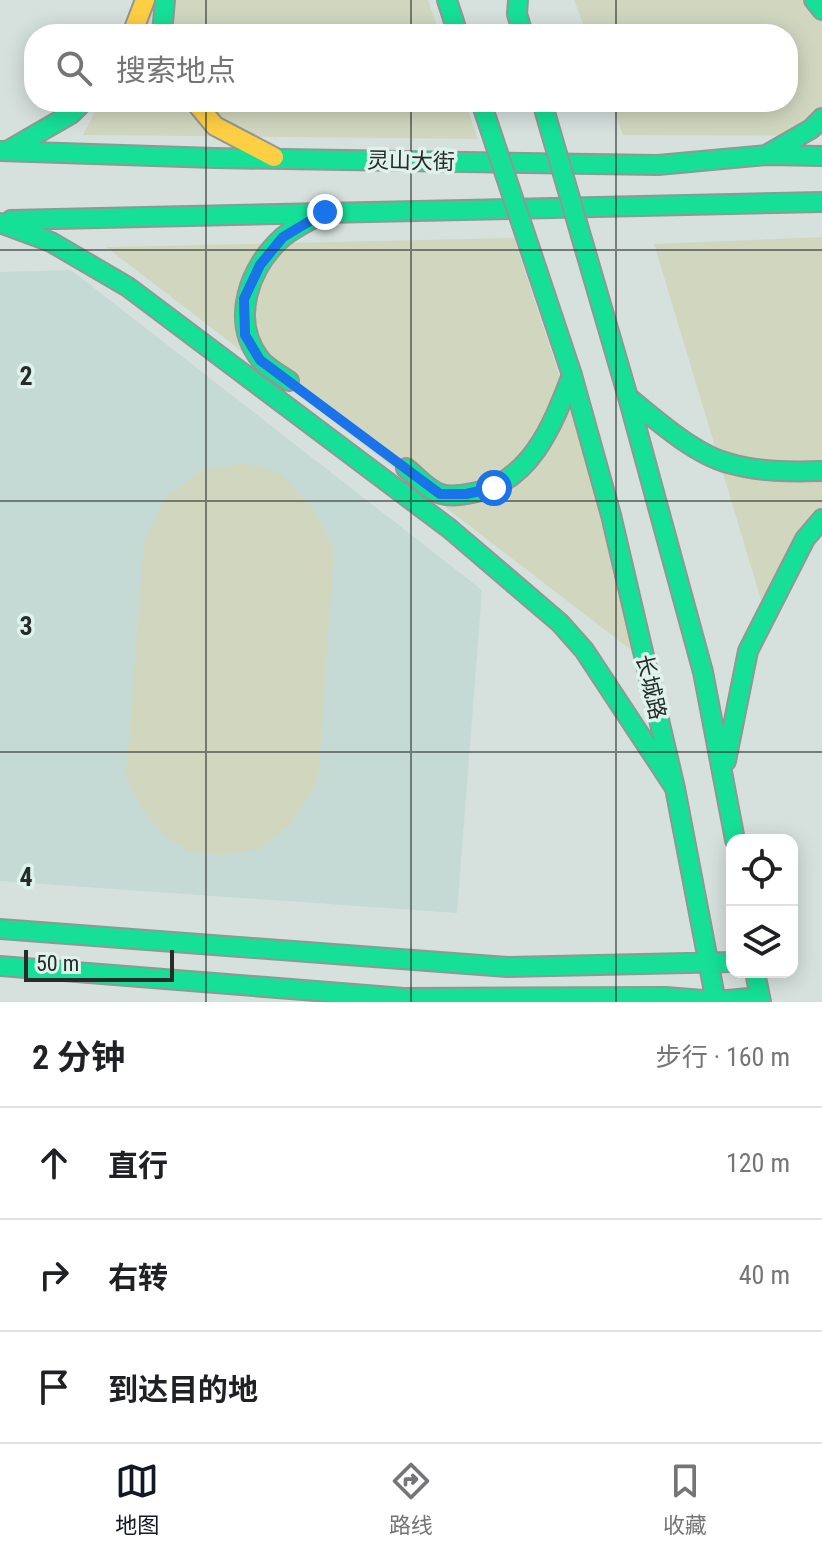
<!DOCTYPE html>
<html lang="zh">
<meta charset="utf-8">
<style>
:root{--surface:#fff;--page:#f6f6f6;--text:#202124;--muted:#757577;--line:#e0e0e0;--accent:#111827}
body{margin:0;font-family:"Roboto Condensed","Noto Sans SC",sans-serif;background:var(--page);color:var(--text)}
.controls{position:absolute;right:24px;bottom:24px;display:grid;overflow:hidden;border-radius:16px;box-shadow:0 4px 20px #0003}
.controls button{width:72px;height:72px;display:grid;place-items:center;padding:0;border:0;border-bottom:2px solid var(--line);background:var(--surface);color:var(--text);font:40px sans-serif}
.scale{position:absolute;left:24px;bottom:20px;width:150px;box-sizing:border-box;padding-left:8px;border:4px solid #252c2a;border-top:0;font-size:22px;line-height:28px;white-space:nowrap;color:#252c2a;-webkit-text-stroke:6px #dff2ec;paint-order:stroke}
.stop{position:absolute;width:24px;height:24px;margin:-18px;border:6px solid #1a73e8;border-radius:50%;background:#fff}
.stop.end{background:#1a73e8;border-color:#fff;box-shadow:0 2px 8px #0008}
.list{margin:0;padding:0;list-style:none}
h2{display:flex;justify-content:space-between;align-items:center;height:104px;margin:0;padding:0 32px;font-size:34px}
h2 small{font-size:26px;font-weight:400;color:var(--muted)}
.list li{display:grid;grid-template-columns:52px 1fr auto;gap:24px;align-items:center;box-sizing:border-box;height:112px;padding:0 32px;border-top:2px solid var(--line)}
.list b{display:block;font-size:30px;white-space:nowrap}
.list em{font-size:26px;font-style:normal;color:var(--muted)}
.icon{flex:none;width:44px;height:44px;fill:none;stroke:currentColor;stroke-width:2;stroke-linecap:round;stroke-linejoin:round}
.map{position:relative;flex:none;width:822px;height:1002px;overflow:hidden}
.search{position:absolute;background:var(--surface);box-shadow:0 4px 20px #0003;left:24px;right:24px;top:24px;height:88px;display:flex;align-items:center;gap:20px;box-sizing:border-box;padding:0 28px;border-radius:32px;color:var(--muted);font-size:30px}
.sheet{height:440px;background:var(--surface)}
nav{display:flex;justify-content:space-around;align-items:center;box-sizing:border-box;height:112px;border-top:2px solid var(--line);background:var(--surface);font-size:22px;color:var(--muted)}
nav a{display:grid;justify-items:center;gap:4px}
nav .on{color:var(--accent)}
.map>svg:first-child{display:block}
.built{fill:#c5dad4}
.green{fill:#d1d7bf}
.lines{fill:none;stroke-linecap:round;stroke-linejoin:round}
.fast-casing{stroke:#909795;stroke-width:22}
.slow-casing{stroke:#909795;stroke-width:22}
.fast{stroke:#16e098;stroke-width:18}
.slow{stroke:#ffcf43;stroke-width:18}
.fast-bridge-casing{stroke:#909795;stroke-width:22;stroke-linecap:butt}
.fast-bridge{stroke:#16e098;stroke-width:18}
.route{stroke:#1a73e8;stroke-width:10}
.grid{fill:none;stroke:#252c2a;stroke-width:2;stroke-opacity:0.55}
.labels{text-anchor:middle;dominant-baseline:central;stroke-width:7;stroke-linejoin:round;paint-order:stroke}
.street-label{font-size:22px;fill:#252c2a;stroke:#dff2ec}
.grid-label{font-size:26px;text-anchor:middle;font-weight:bold;fill:#252c2a;stroke:#dff2ec;stroke-width:7;stroke-linejoin:round;paint-order:stroke}
</style>
<div class="map">
<svg width="822" height="1002" viewBox="0 0 822 1002">
<rect width="100%" height="100%" fill="#d6e1de"/>
<!-- built -->
<path class="built" d="M71,270L482,590L457,913L0,881V272Z"/>
<!-- green -->
<path class="green" d="M152,0H428L440,34H134Z
M574,0H822V136L623,135L611,102H788V34H587Z
M100,102H465L478,139L83,135Z
M822,237V534L768,623L654,244Z
M514,238L656,669L106,247Z
M246,463L281,474L312,507L334,549L318,782L290,824L259,849L219,855L190,851L167,838L140,807L126,775L144,542L165,498L202,470Z"/>
<g class="lines">
<defs>
<path id="fast" d="M447,0L458,34
M518,0L517,14L523,34
M814,0L822,10
M162,34L165,0
M0,151L215,158L658,165L766,155L822,156
M7,151L71,114L83,102
M766,155L811,129L822,118
M11,220L822,202
M0,223L51,242L128,287L450,529L560,623L584,650L675,788
M572,375L611,515L675,788L716,1002
M289,381C279,374 267,368 260,359C230,320 249,267 283,237C295,227 311,220 325,212
M628,397L703,672L735,840
M628,397C655,419 694,454 728,463C758,472 791,472 822,471
M406,468C417,476 428,490 441,494C451,497 462,495 472,493C531,483 553,424 572,375
M726,761L748,651L805,539L822,519
M0,929L507,967L732,962
M0,966L404,998L665,997L716,1001L760,997
M755,972L761,1002"/>
<path id="slow" d="M132,34L145,0
M195,102L215,126L274,157"/>
</defs>
<!-- fast casing -->
<use href="#fast" class="fast-casing"/>
<!-- slow casing -->
<use href="#slow" class="slow-casing"/>
<!-- fast -->
<use href="#fast" class="fast"/>
<!-- slow -->
<use href="#slow" class="slow"/>
<defs>
<path id="fast-bridge" d="M481,102L572,375
M542,102L628,397"/>
</defs>
<!-- fast-bridge casing -->
<use href="#fast-bridge" class="fast-bridge-casing"/>
<!-- fast-bridge -->
<use href="#fast-bridge" class="fast-bridge"/>
</g>
<g class="lines">
<!-- route -->
<path class="route" d="M325,212L283,237L260,265L244,299L245,335L260,360L440,494H466L494,488"/>
</g>
<!-- grid -->
<path class="grid" d="M206,0V34M411,0V34M616,0V34M206,102V1002M411,102V1002M616,102V1002M0,250H822M0,501H822M0,752H822"/>
<g class="labels">
<!-- street labels -->
<g class="street-label">
<text transform="translate(411 161) rotate(1)">灵山大街</text>
<text transform="translate(651 687) rotate(77)">长城路</text>
</g>
</g>
<g class="grid-label">
<text x="26" y="385">2</text>
<text x="26" y="635">3</text>
<text x="26" y="886">4</text>
</g>
</svg>
<div class="controls">
<button><svg class="icon" aria-label="locate" viewBox="0 0 24 24"><circle cx="12" cy="12" r="6"/><path d="M12 2v4M12 18v4M2 12h4M18 12h4"/></svg></button>
<button><svg class="icon" aria-label="layers" viewBox="0 0 24 24"><path d="M12 4l9 5-9 5-9-5zM3 14l9 5 9-5"/></svg></button>
</div>
<div class="scale">50 m</div>
<div class="stop" style="left:494px;top:488px"></div>
<div class="stop end" style="left:325px;top:212px"></div>
<div class="search"><svg class="icon" aria-label="search" viewBox="0 0 24 24"><circle cx="10" cy="10" r="6"/><path d="M15 15l6 6"/></svg>搜索地点</div>
</div>
<section class="sheet">
<h2>2 分钟<small>步行 · 160 m</small></h2>
<ul class="list">
<li><svg class="icon" aria-label="ahead" viewBox="0 0 24 24"><path d="M12 20V5M6 11l6-6 6 6"/></svg><div><b>直行</b></div><em>120 m</em></li>
<li><svg class="icon" aria-label="right" viewBox="0 0 24 24"><path d="M7 20v-9h11M14 6l5 5-5 5"/></svg><div><b>右转</b></div><em>40 m</em></li>
<li><svg class="icon" aria-label="arrive" viewBox="0 0 24 24"><path d="M6 21V4h12l-3 4 3 4H6"/></svg><div><b>到达目的地</b></div></li>
</ul>
</section>
<nav>
<a class="on"><svg class="icon" aria-label="map" viewBox="0 0 24 24"><path d="M3 6l6-2 6 2 6-2v14l-6 2-6-2-6 2zM9 4v14M15 6v14"/></svg>地图</a>
<a><svg class="icon" aria-label="directions" viewBox="0 0 24 24"><path d="M12 3l9 9-9 9-9-9zM9 14v-3h6M13 9l2 2-2 2"/></svg>路线</a>
<a><svg class="icon" aria-label="saved" viewBox="0 0 24 24"><path d="M7 4h10v16l-5-4-5 4z"/></svg>收藏</a>
</nav>
